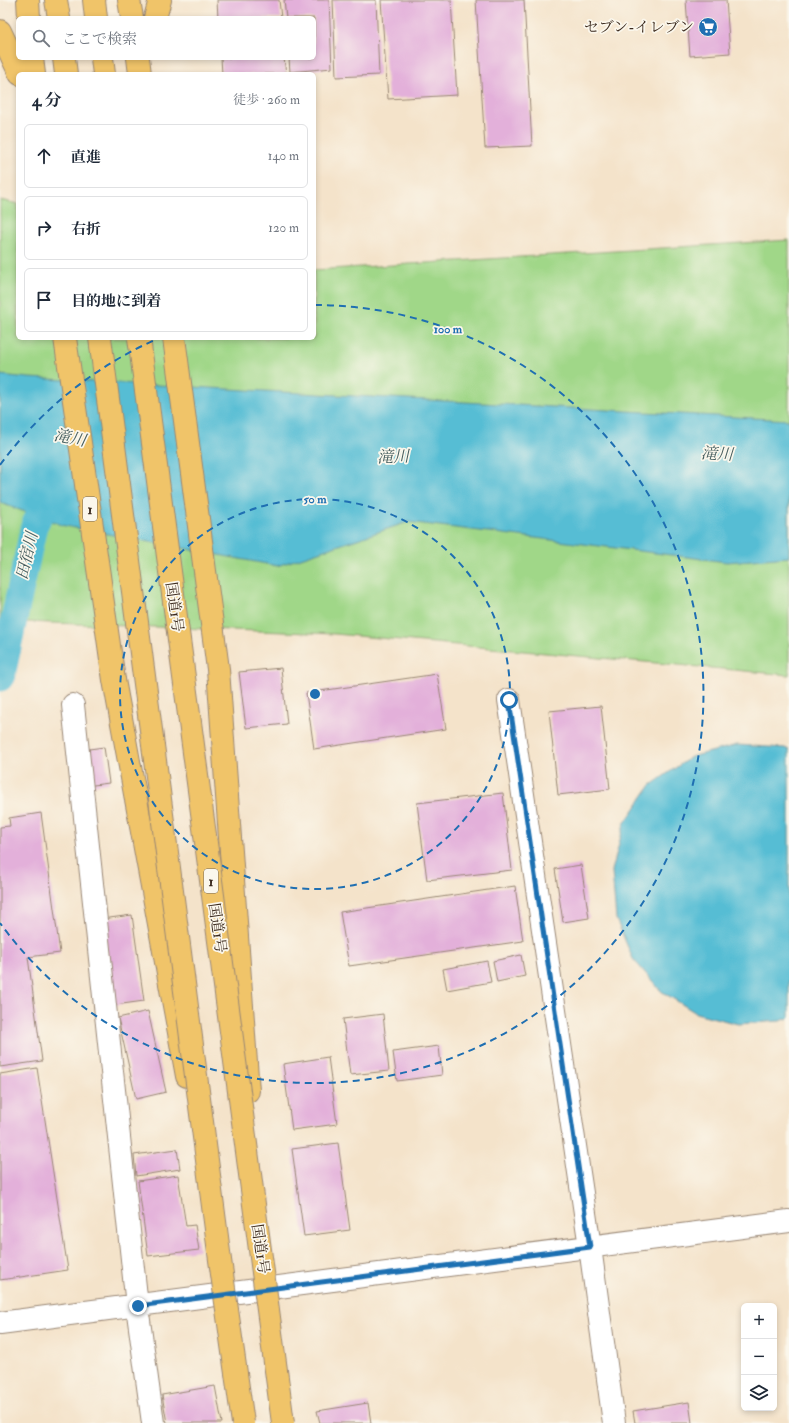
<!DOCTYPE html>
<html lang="ja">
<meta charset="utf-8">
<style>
:root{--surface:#fff;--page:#f6f6f7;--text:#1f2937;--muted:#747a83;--line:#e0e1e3}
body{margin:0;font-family:"IM FELL Double Pica","Noto Serif JP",serif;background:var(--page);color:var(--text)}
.controls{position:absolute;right:12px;bottom:12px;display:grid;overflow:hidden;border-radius:6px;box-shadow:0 2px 6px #0003}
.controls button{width:36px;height:36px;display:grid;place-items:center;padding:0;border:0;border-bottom:1px solid var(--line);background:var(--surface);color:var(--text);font:20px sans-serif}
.stop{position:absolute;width:12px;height:12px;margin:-9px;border:3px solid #1f6fb2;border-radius:50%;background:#fff}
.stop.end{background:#1f6fb2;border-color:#fff;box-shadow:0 1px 4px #0008}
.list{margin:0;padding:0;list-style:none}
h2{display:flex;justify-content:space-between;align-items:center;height:52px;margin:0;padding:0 16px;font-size:17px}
h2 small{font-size:13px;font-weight:400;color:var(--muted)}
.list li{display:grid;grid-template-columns:26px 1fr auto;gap:12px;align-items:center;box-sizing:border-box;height:64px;margin:0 8px 8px;padding:0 8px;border:1px solid var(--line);border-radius:6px}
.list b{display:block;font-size:15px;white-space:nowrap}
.list em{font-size:13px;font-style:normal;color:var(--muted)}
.icon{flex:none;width:22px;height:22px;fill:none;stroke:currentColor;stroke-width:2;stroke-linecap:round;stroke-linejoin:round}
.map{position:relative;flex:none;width:789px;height:1423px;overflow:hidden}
.search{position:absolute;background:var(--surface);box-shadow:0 2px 6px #0003;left:16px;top:16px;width:300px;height:44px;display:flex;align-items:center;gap:10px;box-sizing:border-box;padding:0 14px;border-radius:6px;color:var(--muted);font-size:15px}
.panel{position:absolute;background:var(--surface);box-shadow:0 2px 6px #0003;left:16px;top:72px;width:300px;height:268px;border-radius:6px}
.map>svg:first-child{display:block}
.green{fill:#a0d788;stroke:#6e8053}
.water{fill:#57bdd4;stroke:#497479}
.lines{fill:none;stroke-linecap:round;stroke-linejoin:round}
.canal{stroke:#57bdd4;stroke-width:27}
.building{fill:#e3b0da}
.street-casing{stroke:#988674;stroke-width:24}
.highway-casing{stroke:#988674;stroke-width:24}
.street{stroke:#fff;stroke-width:22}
.highway{stroke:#f0c469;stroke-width:22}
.highway-bridge-casing{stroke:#988674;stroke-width:24;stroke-linecap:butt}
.highway-bridge{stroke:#f0c469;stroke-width:22}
.route{stroke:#1f6fb2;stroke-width:5}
.ring{fill:none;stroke:#1f6fb2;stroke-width:2;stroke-dasharray:7 5}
.labels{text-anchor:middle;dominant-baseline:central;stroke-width:3.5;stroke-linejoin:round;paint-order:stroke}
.shield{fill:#fbf7ec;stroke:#75685c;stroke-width:1}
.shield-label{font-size:14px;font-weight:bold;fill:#3b2a1e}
.poi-label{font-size:15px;fill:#3b2a1e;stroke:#fbf7ec;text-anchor:end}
.street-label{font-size:15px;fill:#3b2a1e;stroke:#fbf7ec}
.water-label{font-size:16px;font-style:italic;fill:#455d5e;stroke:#fbf7ec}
.centre{fill:#1f6fb2;stroke:#fbf7ec;stroke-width:2}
.ring-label{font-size:12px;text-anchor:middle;font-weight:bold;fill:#1f6fb2;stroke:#fbf7ec;stroke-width:3.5;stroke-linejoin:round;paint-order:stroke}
</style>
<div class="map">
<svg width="789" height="1423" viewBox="0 0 789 1423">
<rect width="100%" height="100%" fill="#fbf7ec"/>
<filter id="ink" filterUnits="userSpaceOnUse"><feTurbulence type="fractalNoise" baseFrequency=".025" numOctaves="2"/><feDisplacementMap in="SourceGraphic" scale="8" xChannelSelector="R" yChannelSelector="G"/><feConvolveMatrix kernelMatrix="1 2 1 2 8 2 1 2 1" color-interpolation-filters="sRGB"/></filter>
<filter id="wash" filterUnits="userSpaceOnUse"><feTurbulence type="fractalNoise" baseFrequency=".012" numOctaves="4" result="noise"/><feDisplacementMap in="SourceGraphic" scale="16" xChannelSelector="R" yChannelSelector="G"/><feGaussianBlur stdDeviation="0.9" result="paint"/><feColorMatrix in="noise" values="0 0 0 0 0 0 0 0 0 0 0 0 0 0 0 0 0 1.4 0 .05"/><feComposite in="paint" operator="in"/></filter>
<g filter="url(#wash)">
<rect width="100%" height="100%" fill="#f4e3ca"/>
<!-- green -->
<path class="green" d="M0,200L18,204V338H314V270L789,240V675L335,634L0,621Z"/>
<!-- water -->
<path class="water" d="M0,375L29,378L789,420V557L727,562L408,522L277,566L65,526L0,503Z
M737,745L785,748L789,750V1018L780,1021L738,1024L696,1013L661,991L633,959L616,919L612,871L624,824L651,785L691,757Z"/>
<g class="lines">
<!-- canal -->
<path class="canal" d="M0,678L2,675L34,526L55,483"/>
</g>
<g id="blocks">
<!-- building -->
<path class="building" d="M217,0H279L281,18H218Z
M284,0H329L332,68L290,72L289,58H314V18H286Z
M333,0H376L379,75L336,77Z
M381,0H451L457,95L388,99Z
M476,0H524L532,146L485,148Z
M686,0H726L730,53L690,56Z
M221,58H284L286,74H222Z
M281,668L287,724L246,728L239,672Z
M437,674L446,729L314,749L306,693Z
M601,706L610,789L558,795L549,711Z
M104,747L109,783L86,786L82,750Z
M503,793L512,870L427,880L417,803Z
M41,813L60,953L28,957L42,1061L0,1067V827L10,826L9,818Z
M581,865L589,918L563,922L555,869Z
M515,886L523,941L349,966L340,912Z
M132,915L144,1001L115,1005L102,919Z
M521,955L525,976L497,982L493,961Z
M487,961L491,982L447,990L443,969Z
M148,1011L166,1092L136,1099L118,1018Z
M383,1014L389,1071L350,1075L343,1019Z
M439,1046L442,1075L397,1081L393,1052Z
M328,1057L337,1124L292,1130L283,1064Z
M37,1068L68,1270L0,1280V1074Z
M338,1143L350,1230L304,1236L292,1149Z
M177,1149L180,1169L136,1176L134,1155Z
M178,1175L186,1226L195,1225L199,1250L148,1256L138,1181Z
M215,1386L222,1423H167L162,1395Z
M689,1402L692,1423H635L633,1411Z
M368,1403L371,1423H320L317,1411Z"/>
</g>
</g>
<g filter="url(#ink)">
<use href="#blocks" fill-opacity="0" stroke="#988674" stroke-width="1"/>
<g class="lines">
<defs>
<path id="street" d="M509,700L590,1247L614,1423
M73,705L137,1306L153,1423
M0,1323L789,1221"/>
<path id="highway" d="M28,0L29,18
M56,0L59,18
M94,0L96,18
M129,0L132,18
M155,18L160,0
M0,31L20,74
M32,58L34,74
M64,58L66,74
M102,58L104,74
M138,58L140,74
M65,338L114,680L187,1076
M174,338L218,669L248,1091"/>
</defs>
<!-- street casing -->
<use href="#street" class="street-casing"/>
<!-- highway casing -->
<use href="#highway" class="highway-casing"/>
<!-- street -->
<use href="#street" class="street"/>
<!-- highway -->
<use href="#highway" class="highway"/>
<defs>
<path id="highway-bridge" d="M100,338L220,1260L243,1423
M139,338L283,1423"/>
</defs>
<!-- highway-bridge casing -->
<use href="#highway-bridge" class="highway-bridge-casing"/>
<!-- highway-bridge -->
<use href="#highway-bridge" class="highway-bridge"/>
</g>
</g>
<g class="lines" filter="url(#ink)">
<!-- route -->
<path class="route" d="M138,1306L590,1247L509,700"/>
</g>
<!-- distance rings -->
<g class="ring">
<circle cx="315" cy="694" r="195"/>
<path d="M0 465A389 389 0 0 1 157 339M315 305A389 389 0 1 1 0 923"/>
</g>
<!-- icons -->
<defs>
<symbol id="supermarket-disc" viewBox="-11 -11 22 22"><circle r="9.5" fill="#1f6fb2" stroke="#fbf7ec"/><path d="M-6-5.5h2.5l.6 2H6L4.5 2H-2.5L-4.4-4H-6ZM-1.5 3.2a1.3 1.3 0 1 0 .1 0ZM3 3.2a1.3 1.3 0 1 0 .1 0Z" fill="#fff"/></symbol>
</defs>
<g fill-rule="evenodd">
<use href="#supermarket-disc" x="697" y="16" width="22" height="22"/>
</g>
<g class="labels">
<!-- shield labels -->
<g class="shield">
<rect x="83" y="497" width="14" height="24" rx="3"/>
<rect x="204" y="869" width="14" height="24" rx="3"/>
</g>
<g class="shield-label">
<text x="90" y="509">1</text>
<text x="211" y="881">1</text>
</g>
<!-- poi labels -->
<g class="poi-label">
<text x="694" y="27">セブン-イレブン</text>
</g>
<!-- street labels -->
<g class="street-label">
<text transform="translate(174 607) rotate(82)">国道1号</text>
<text transform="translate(217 928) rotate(82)">国道1号</text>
<text transform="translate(260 1249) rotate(82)">国道1号</text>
</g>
<!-- water labels -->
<g class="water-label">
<text transform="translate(70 438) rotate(11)">滝川</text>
<text transform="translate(717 454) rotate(3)">滝川</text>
<text transform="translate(393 457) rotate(-2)">滝川</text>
<text transform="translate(27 556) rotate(-77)">田宿川</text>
</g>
</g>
<circle cx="315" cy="694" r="6" class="centre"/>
<g class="ring-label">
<text x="448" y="333">100 m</text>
<text x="315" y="503">50 m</text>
</g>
</svg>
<div class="controls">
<button>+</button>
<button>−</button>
<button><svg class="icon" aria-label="layers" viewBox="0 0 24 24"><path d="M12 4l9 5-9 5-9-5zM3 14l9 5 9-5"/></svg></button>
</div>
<div class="stop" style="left:509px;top:700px"></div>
<div class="stop end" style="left:138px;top:1306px"></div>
<div class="search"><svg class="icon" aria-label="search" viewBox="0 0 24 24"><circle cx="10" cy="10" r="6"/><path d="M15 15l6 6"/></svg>ここで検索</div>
<section class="panel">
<h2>4 分<small>徒歩 · 260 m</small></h2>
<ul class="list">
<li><svg class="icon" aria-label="ahead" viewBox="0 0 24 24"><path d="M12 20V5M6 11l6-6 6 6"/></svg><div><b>直進</b></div><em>140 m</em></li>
<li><svg class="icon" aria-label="right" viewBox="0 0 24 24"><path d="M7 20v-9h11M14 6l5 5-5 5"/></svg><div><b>右折</b></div><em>120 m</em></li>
<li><svg class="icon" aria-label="arrive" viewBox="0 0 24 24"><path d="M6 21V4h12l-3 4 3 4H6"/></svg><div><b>目的地に到着</b></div></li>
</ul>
</section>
</div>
